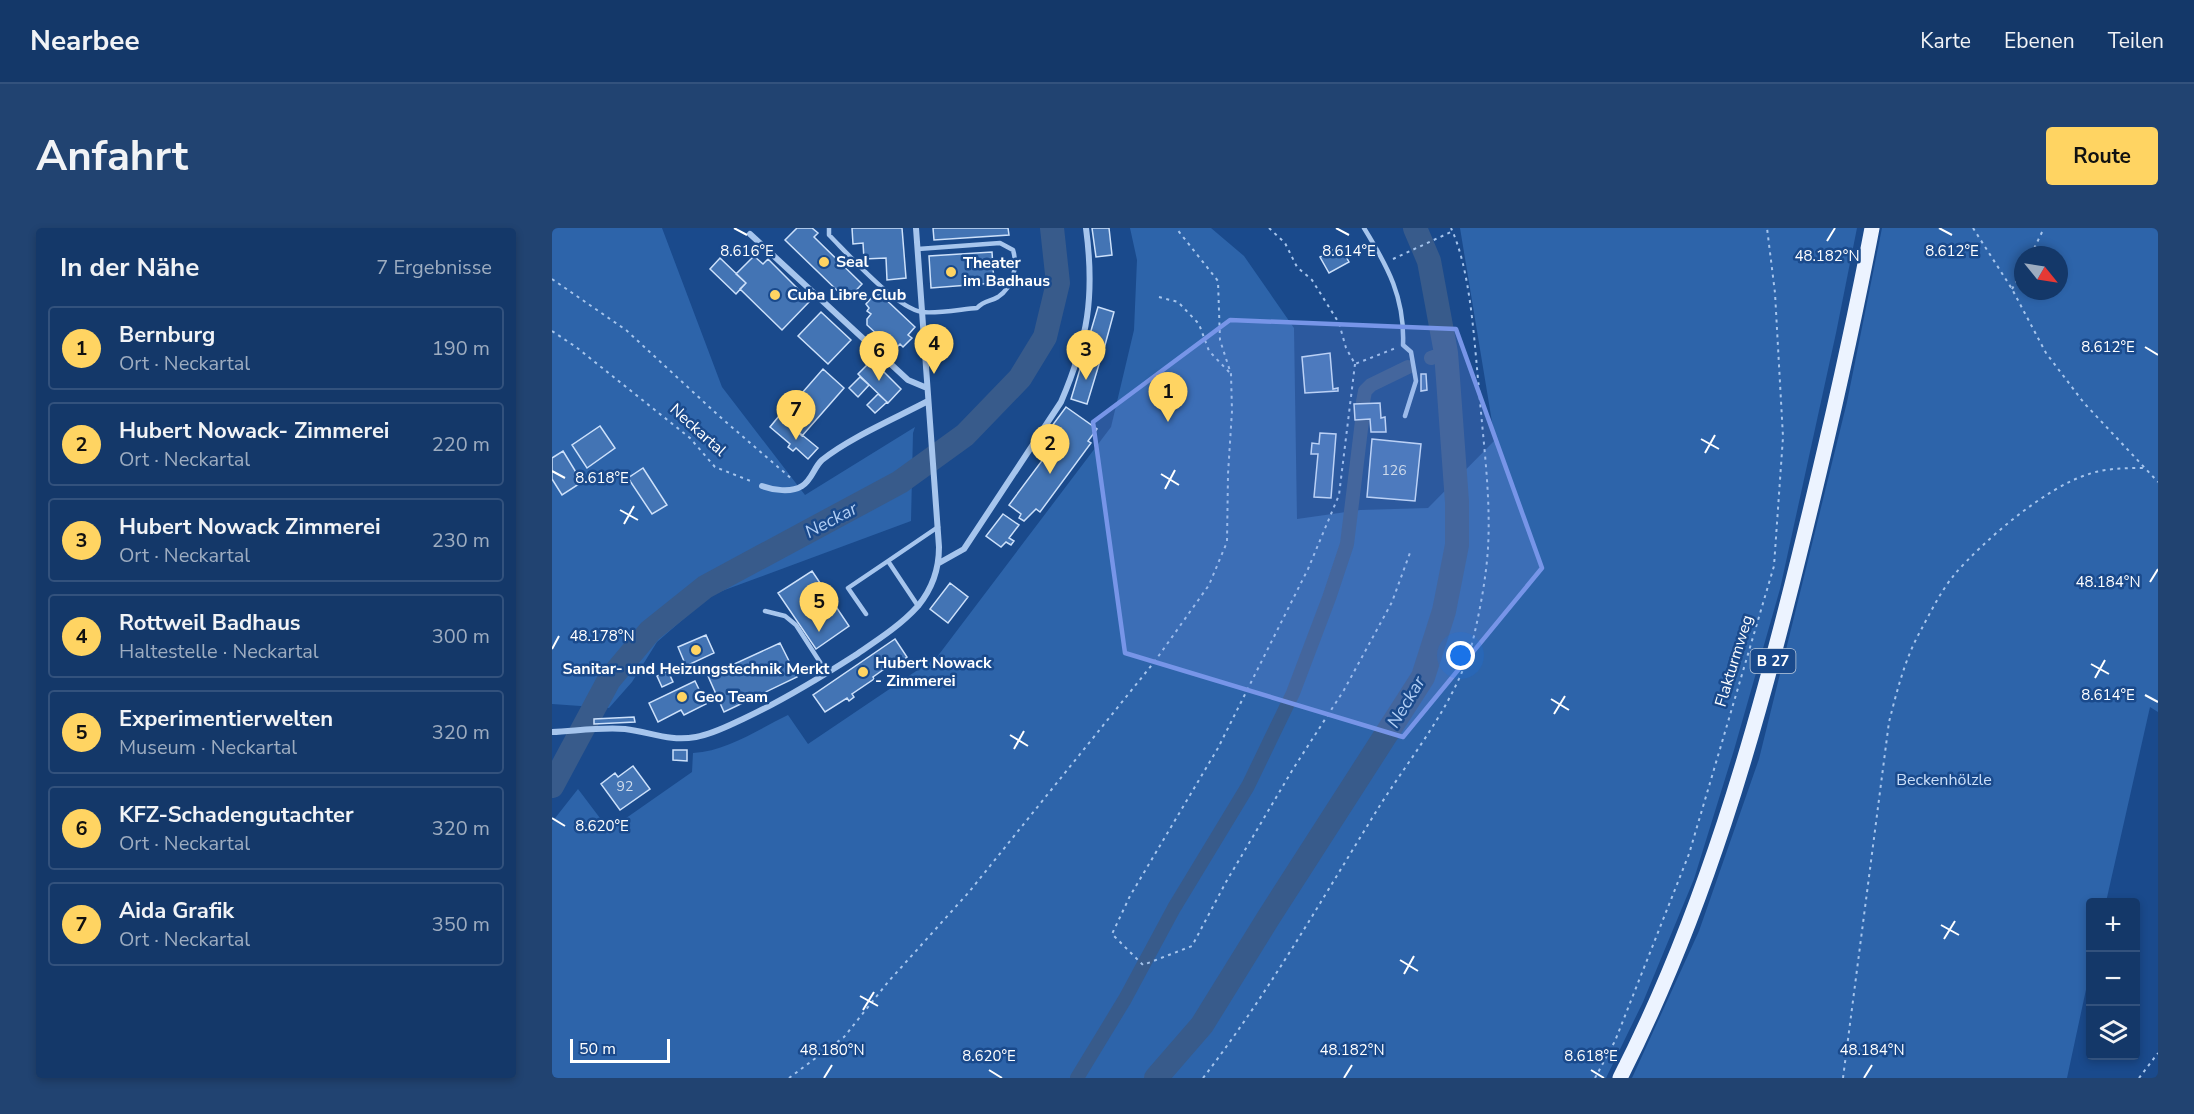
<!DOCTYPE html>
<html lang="de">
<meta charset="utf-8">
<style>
:root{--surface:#143869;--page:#214371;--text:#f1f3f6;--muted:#9dacc0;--line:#33527d;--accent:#ffd462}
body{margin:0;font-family:"Nunito Sans",sans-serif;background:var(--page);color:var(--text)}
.controls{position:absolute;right:18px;bottom:18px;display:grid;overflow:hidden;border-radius:6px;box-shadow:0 3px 9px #0003}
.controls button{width:54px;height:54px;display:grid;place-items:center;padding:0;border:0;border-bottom:2px solid var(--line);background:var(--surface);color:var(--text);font:30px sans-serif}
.compass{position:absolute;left:1462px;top:18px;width:54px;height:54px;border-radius:50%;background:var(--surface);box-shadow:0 3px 9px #0003;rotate:120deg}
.scale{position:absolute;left:18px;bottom:15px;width:100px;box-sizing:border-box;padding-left:6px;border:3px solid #fff;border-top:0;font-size:16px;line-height:21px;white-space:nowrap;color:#fff;-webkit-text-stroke:4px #1a4a8c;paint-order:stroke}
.you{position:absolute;left:909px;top:428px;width:21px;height:21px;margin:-15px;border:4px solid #fff;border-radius:50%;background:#1a73e8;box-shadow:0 0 0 9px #1a73e833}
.badge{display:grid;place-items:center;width:39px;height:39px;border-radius:50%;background:var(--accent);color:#111;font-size:20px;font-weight:700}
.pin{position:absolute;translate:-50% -50px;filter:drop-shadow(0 2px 3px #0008)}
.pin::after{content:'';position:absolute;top:32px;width:21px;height:18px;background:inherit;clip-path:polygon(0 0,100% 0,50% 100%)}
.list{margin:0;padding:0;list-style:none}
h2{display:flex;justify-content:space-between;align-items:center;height:78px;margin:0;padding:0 24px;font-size:26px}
h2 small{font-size:20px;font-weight:400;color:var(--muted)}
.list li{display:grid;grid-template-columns:39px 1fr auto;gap:18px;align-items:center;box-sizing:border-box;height:84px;margin:0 12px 12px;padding:0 12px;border:2px solid var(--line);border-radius:6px}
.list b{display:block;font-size:22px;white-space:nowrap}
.list p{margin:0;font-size:20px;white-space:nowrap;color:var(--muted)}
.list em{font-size:20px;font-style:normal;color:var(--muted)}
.icon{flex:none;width:33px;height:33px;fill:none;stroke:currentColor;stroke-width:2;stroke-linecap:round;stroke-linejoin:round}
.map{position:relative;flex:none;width:1606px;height:850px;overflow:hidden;border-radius:6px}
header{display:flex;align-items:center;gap:36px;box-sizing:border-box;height:84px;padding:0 30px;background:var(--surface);border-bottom:2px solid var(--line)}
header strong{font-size:28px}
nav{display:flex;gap:33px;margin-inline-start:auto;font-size:21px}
.intro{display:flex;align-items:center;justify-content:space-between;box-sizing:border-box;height:144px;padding:0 36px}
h1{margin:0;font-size:42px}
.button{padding:15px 27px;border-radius:6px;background:var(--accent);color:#111;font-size:21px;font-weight:700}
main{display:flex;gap:36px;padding:0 36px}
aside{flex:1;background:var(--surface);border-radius:6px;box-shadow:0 3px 9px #0003}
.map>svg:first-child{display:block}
.green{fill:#2d64aa;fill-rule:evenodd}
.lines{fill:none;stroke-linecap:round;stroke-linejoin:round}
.canal{stroke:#385b8b;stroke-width:14}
.river{stroke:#385b8b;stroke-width:24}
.building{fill:#4374b4;stroke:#cce0fa;stroke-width:1.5}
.path{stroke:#a6c5ed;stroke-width:2;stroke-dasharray:3 4.5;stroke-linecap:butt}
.lane{stroke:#a6c5ed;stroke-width:4.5}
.street{stroke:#a6c5ed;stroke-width:6}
.primary{stroke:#ecf3ff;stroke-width:15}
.marked{fill:#7795e8;fill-opacity:0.2;stroke:#7795e8;stroke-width:4.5;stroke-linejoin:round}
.ticks{fill:none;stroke:#fff;stroke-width:2}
.poi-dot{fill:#ffd462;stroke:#1a4a8c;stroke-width:2}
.labels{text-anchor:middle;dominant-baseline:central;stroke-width:5;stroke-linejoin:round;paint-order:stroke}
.number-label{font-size:14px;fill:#d0dcec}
.shield{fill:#1a4a8c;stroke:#bac9dc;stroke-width:1.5}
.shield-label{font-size:15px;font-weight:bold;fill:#fff}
.poi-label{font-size:16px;font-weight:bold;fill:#fff;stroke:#1a4a8c;text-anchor:start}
.street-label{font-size:16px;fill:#fff;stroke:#1a4a8c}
.park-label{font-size:16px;fill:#cce0fa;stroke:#1a4a8c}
.water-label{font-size:18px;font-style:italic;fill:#b2cff5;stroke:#1a4a8c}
.ticks-label{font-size:15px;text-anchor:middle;fill:#fff;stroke:#1a4a8c;stroke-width:5;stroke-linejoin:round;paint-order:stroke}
</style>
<header>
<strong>Nearbee</strong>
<nav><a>Karte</a><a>Ebenen</a><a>Teilen</a></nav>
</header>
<div class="intro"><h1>Anfahrt</h1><a class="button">Route</a></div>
<main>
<aside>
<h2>In der Nähe<small>7 Ergebnisse</small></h2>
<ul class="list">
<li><span class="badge">1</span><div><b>Bernburg</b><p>Ort · Neckartal</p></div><em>190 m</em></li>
<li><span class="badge">2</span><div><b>Hubert Nowack- Zimmerei</b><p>Ort · Neckartal</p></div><em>220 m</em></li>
<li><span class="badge">3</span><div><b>Hubert Nowack Zimmerei</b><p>Ort · Neckartal</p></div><em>230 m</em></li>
<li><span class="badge">4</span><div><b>Rottweil Badhaus</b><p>Haltestelle · Neckartal</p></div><em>300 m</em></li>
<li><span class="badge">5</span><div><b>Experimentierwelten</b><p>Museum · Neckartal</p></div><em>320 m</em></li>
<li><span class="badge">6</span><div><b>KFZ-Schadengutachter</b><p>Ort · Neckartal</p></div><em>320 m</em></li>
<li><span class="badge">7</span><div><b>Aida Grafik</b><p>Ort · Neckartal</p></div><em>350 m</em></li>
</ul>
</aside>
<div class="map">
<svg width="1606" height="850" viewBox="0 0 1606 850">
<rect width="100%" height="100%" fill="#1a4a8c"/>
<!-- green -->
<path class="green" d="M0,0H110L170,159L253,267L363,199L361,205L359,293L159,367L105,414L80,454L57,480L0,476Z
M578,0H659L692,28L742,100L745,291L808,282L876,280L943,212L908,0H1305L1284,105L1228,361L1182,522L1142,651L1091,774L1054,850H0V594L26,561L57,602L140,544L141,525C175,523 205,502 236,487L256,516L385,429L559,199L582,102L585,32Z
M1330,0H1606V484L1598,479L1554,674H1538V743L1515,850H1080L1147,703L1207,531L1295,174ZM1471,27H1507V63H1471Z"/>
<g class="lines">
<!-- canal -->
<path class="canal" d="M879,130L894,125
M811,174L813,163L819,157L856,139
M525,850L573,771L622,680L696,558L741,465L777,370L795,316L810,193"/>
<!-- river -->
<path class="river" d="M0,558L57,452L98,403L153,359L348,254L413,207L468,150L493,109L506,55L500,0
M604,850L650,797L715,692L871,449L892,383L905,317V274L896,151L894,125L877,33L863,0"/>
</g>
<!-- building -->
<path class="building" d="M245,0H260L266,5L262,9L310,56L295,72L233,12Z
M300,0H350L354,50L335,52L334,30L312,31L311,15L301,16Z
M381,0H456L457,7L382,12Z
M540,0H557L560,27L544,29Z
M788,18L797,34L777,45L768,29Z
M440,24L442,55L379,60L377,28Z
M202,28L211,36L216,31L258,73L230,102L188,61L194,55L184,46Z
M168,30L194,55L184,66L158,41Z
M322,67H329L363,99L356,107L360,110L351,119L348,116L342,122L315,97V91L319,86L315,83L317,80L314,76Z
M546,79L562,84L550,128L533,123Z
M269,84L299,112L276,136L246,108Z
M778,125L781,161L786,160V163L753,165L750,129Z
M532,128L548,133L535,176L519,171Z
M320,132L349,161L336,175L306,146Z
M271,141L292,160L250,208L229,189Z
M869,146H874L875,162L869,163Z
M308,149L317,157L306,169L297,160Z
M326,166L335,174L323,185L315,177Z
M828,175L829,190L833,189L834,204H819L818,191L803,192L802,176Z
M514,179L545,201L536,213L539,215L488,284L484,281L472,293L467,290L469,286L457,277L504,214L494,206Z
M227,188L266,220L256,231L244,220L241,223L236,219L238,216L218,199Z
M48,198L63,220L35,240L20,217Z
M768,205L784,206L779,270L762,269L766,226H759L760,215L767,216Z
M820,211L869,216L863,273L815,269Z
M11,223L30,254L10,267L0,251V230Z
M91,240L115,277L100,286L76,250Z
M451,286L467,297L457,310L462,313L459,317L454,314L449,319L434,308Z
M260,343L297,398L264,421L226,365Z
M398,355L416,369L396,395L378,381Z
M154,407L162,425L134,438L126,419Z
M343,411L355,429L340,440L338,437L321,449L322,451L300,466L302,469L297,473L295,470L273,484L261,467Z
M228,415L245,449L172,484L156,448Z
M116,443L121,454L110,459L105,448Z
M143,453L154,476L132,487L129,482L106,494L97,475Z
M82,489L83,494L42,496V491Z
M121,522H135V533L121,532Z
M81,538L98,561L68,582L49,556L63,545L66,549Z"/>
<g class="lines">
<!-- path -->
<path class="path" d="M717,0L733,15L745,39L760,52L787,95L794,120L803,136L844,120
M1421,0L1460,61L1494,125L1532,175L1606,254
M1479,27L1492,0
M841,31L901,3
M0,51L74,102L167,188L241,252
M1460,61L1471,42
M607,69L626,74L647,96L657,123L677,144
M0,103L24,119L138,210L163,239L201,254
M803,136L787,267L756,341L666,520L578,668L560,706L591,737L640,718L674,654L741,541L792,462L840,374L859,322
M237,850L292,809L336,754L417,664L603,433L657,357L675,314L676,246L680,183L679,146L668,112L666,53L624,0
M651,850C715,767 767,676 822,587C856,531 904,477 921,412C928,382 934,351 936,320C939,267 931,213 927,161C922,113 919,43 899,0
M1043,850L1063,813L1137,626L1222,338L1231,209L1223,65L1215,0
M1291,850L1337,494C1345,463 1353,430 1369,402C1378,385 1389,363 1402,347C1431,313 1494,259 1537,246C1555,240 1573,240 1592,240
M1587,850L1606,825"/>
<!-- lane -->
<path class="lane" d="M277,0V7C297,27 344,80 370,84C384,86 411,81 425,80C433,72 438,74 446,69C461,59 466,39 461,22L448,15L366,21
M812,0C836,39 853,70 851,117L859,124L864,153L853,188
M366,378L336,333L386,299
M213,383L233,388L244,397L275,445
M314,386L296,360L336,333"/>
<!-- street -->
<path class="street" d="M198,6L356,152L375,160
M210,258C221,262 239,265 250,258C260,252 262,239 270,232C297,210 344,190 376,173
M387,335L412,321L509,174C536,111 543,68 534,0
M0,504C23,503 49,499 73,501C99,504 117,514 144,509C161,506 176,498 191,491C230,473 266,451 302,428C324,413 348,398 366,378C380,361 387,341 387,319L364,0"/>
<!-- primary -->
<path class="primary" d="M1068,850C1152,685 1203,507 1247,328C1274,219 1299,110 1320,0"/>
</g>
<!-- marked area -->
<path class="marked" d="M678,92L904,101L990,340L851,509L573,425L541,194Z"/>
<!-- ticks -->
<path class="ticks" d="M182,0L195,7M784,0L797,7M1387,0L1400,7M1275,13L1283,0M1593,119L1606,127M1149,211L1167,221M1153,225L1163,207M0,243L13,250M609,246L627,257M613,261L623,242M68,282L86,292M72,296L82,278M1598,354L1606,341M0,421L7,408M1539,436L1557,446M1543,450L1553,432M1593,467L1606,474M999,471L1017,482M1002,486L1013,468M458,507L476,518M462,521L472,503M0,590L13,598M1389,697L1407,707M1392,711L1403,693M848,732L866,743M852,746L862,728M308,768L326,778M311,782L322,764M437,842L450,850M1039,842L1052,850M272,850L280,837M792,850L800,837M1312,850L1320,837"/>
<!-- markers -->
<g class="poi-dot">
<circle cx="272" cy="34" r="6"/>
<circle cx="399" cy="44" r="6"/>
<circle cx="223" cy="67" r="6"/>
<circle cx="144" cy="422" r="6"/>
<circle cx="311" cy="444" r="6"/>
<circle cx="130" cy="469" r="6"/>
</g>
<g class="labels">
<!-- number labels -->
<g class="number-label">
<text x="842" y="242">126</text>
<text x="73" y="558">92</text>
</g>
<!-- shield labels -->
<rect class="shield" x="1198.5" y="421" width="45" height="24" rx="4.5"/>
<g class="shield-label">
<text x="1221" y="433">B 27</text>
</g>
<!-- poi labels -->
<g class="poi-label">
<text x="284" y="34">Seal</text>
<text x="411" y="35">Theater<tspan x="411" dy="18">im Badhaus</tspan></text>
<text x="235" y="67">Cuba Libre Club</text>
<text x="323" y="435">Hubert Nowack<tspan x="323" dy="18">- Zimmerei</tspan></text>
<text x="144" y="441" text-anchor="middle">Sanitar- und Heizungstechnik Merkt</text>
<text x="142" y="469">Geo Team</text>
</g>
<!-- street labels -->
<g class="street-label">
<text transform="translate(146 202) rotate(42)">Neckartal</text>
<text transform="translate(1182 433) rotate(-73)">Flakturmweg</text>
</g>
<!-- park labels -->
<g class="park-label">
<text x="1392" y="552">Beckenhölzle</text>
</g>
<!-- water labels -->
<g class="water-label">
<text transform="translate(279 292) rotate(-28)">Neckar</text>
<text transform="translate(854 474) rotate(-59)">Neckar</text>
</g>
</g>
<g class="ticks-label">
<text x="1400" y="28">8.612°E</text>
<text x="195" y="28">8.616°E</text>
<text x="797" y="28">8.614°E</text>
<text x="1275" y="33">48.182°N</text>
<text x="1556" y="124">8.612°E</text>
<text x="50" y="255">8.618°E</text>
<text x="1556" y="359">48.184°N</text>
<text x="50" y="413">48.178°N</text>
<text x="1556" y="472">8.614°E</text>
<text x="50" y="603">8.620°E</text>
<text x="280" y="827">48.180°N</text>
<text x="800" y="827">48.182°N</text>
<text x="1320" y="827">48.184°N</text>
<text x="437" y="833">8.620°E</text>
<text x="1039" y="833">8.618°E</text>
</g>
</svg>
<div class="controls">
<button>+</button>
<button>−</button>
<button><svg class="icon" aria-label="layers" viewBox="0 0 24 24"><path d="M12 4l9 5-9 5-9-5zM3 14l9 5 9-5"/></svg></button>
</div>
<svg class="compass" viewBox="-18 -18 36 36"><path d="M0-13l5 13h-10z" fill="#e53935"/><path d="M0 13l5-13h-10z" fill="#9dacc0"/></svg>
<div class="scale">50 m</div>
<div class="you"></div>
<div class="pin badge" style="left:616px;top:194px">1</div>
<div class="pin badge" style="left:498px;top:246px">2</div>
<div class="pin badge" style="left:534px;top:152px">3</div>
<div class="pin badge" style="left:382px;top:146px">4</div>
<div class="pin badge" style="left:267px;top:404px">5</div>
<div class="pin badge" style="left:327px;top:153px">6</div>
<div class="pin badge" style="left:244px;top:212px">7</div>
</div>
</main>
